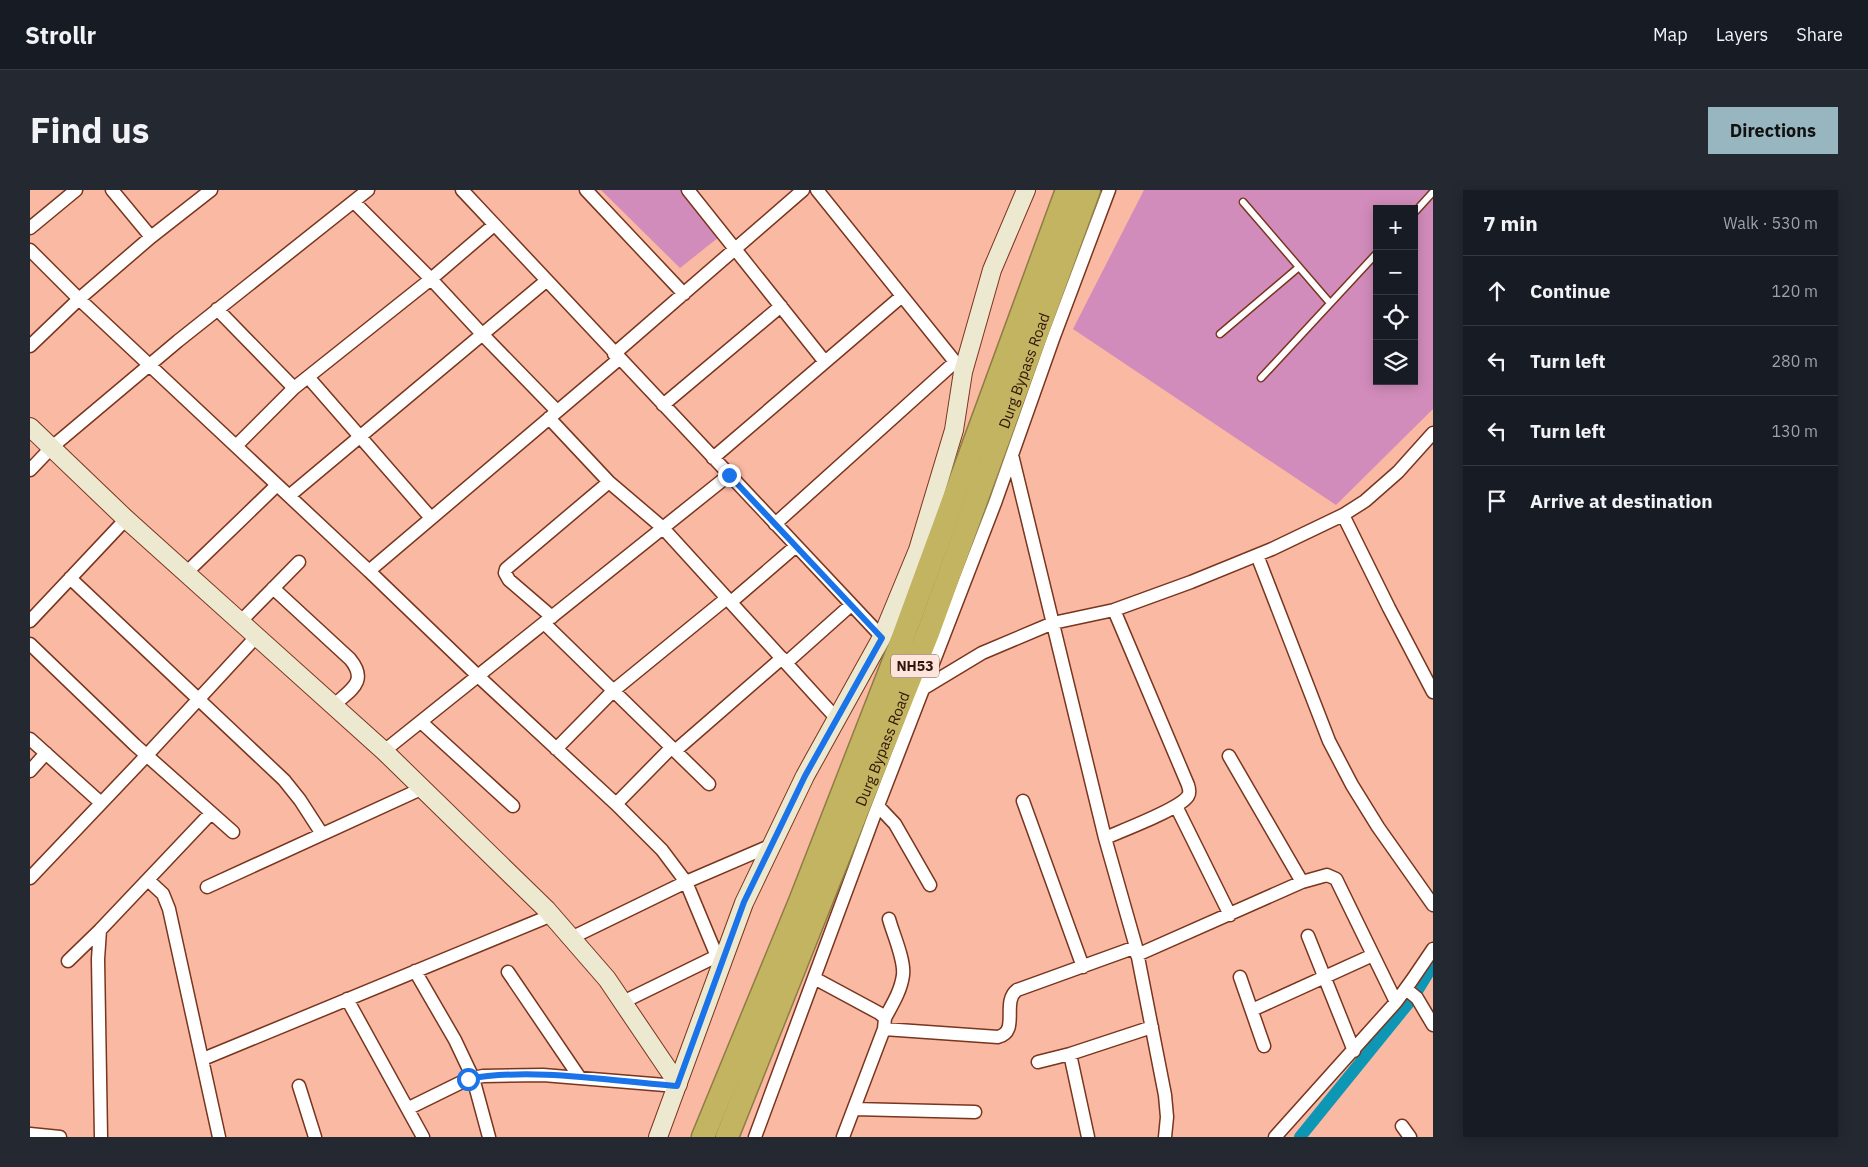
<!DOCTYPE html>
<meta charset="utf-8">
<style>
:root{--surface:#171b24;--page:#242831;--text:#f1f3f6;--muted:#9ea1a6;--line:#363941;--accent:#98b6c0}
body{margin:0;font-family:"IBM Plex Sans",sans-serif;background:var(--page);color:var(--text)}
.controls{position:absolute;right:15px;top:15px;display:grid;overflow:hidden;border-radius:0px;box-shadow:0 2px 12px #0003}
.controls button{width:45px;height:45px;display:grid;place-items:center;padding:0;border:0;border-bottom:1px solid var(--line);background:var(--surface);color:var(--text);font:25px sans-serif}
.stop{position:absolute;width:15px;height:15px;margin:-11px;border:4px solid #1a73e8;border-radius:50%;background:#fff}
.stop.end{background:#1a73e8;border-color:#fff;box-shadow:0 1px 5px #0008}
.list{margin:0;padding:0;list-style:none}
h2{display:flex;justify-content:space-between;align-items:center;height:65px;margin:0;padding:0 20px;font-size:21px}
h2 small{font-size:16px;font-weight:400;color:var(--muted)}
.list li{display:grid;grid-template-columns:32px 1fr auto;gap:15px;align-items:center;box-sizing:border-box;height:70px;padding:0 20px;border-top:1px solid var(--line)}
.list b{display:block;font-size:19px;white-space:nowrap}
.list em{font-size:16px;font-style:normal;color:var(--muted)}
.icon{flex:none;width:28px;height:28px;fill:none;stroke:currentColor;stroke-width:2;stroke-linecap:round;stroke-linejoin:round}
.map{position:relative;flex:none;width:1403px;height:947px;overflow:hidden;border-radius:0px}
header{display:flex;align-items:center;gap:30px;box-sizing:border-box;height:70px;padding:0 25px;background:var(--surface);border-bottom:1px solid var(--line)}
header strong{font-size:24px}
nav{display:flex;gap:28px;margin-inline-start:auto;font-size:18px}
.intro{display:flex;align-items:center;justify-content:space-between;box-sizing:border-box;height:120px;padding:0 30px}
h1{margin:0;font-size:35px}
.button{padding:12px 22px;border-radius:0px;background:var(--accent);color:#111;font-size:18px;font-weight:700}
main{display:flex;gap:30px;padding:0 30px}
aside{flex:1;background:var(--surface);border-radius:0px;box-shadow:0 2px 12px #0003}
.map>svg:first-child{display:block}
.green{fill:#d28cbb;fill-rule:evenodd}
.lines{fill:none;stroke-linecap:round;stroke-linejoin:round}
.canal{stroke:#0e96b5;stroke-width:12}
.lane-casing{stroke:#79351d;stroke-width:9}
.street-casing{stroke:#79351d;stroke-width:15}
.secondary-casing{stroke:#79351d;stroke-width:20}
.highway-casing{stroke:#8f7c43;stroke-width:25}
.lane{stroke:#fff;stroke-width:6}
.street{stroke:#fff;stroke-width:12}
.secondary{stroke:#ede8d0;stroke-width:18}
.highway{stroke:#c2b461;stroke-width:22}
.route{stroke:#1a73e8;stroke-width:6}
.labels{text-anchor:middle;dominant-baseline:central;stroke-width:5;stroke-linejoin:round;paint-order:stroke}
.shield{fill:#fee5dc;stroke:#6e5349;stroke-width:1}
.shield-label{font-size:14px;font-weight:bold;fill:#31140a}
.street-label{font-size:15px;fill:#31140a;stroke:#fee5dc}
</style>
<header>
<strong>Strollr</strong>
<nav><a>Map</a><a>Layers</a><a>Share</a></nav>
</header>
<div class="intro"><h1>Find us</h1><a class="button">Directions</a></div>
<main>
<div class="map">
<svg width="1403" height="947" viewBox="0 0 1403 947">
<rect width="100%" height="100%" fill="#f9b9a3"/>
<!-- green -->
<path class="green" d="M571,0H651L689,47L650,78Z
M1114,0H1403V219L1306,315L1043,139ZM1347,19H1384V191H1347Z"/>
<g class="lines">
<!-- canal -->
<path class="canal" d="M1387,801L1403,775
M1270,947L1381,810"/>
<defs>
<path id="lane" d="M1213,12L1300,113
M1384,23L1403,2
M1190,144L1269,77
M1231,188L1347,63"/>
<path id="street" d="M82,0L121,47
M432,0L852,447
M556,0L654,104
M658,0L795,172
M787,0L930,178
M324,12L401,89L452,144L527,221
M0,38L46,0
M0,60L49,109L339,381
M187,119L264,198
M0,156L49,109L121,47L181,0
M584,164L773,0
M589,169L339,381L448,486L586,614L632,660L656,692L691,776
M278,187L401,328
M633,215L751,116
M519,228L579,292L633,338L807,529
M206,256L264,198L401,89L464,35
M982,265L1075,648L1106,757L1135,905L1137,927L1135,947
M683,268L872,106
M0,280L22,257L148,151L338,0
M259,306L516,91
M1313,325L1359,418L1403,502
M745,334L925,172
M1227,365L1299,551L1322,595L1348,637L1403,715
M156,383L247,295
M40,388L254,590L270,610L292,644
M243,398L320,469C339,492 320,500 303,516
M701,412L766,356
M522,427L479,390L475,383L476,379L579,292
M0,431L96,329
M210,432L269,372
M514,433L679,594
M0,454L105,555L203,642
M756,473L821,415
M894,498L952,463L1023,433L1084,420L1161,392L1242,359L1313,325L1335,311L1368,282L1403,243
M391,532L483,616
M0,549L71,613
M526,559L583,501L697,408
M354,561L699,285
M645,561L752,468
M1199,566L1272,692
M0,581L16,563
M993,611L1053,777
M586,614L641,558
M848,616L865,634L900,695
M1146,616L1200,725
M1075,648C1091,641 1150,619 1158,606C1160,603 1159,598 1158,595L1084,420
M0,688L117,565L226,447
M118,690L133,704L139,719L189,947
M177,697L391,599
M70,740L68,769L71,947
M1278,746L1324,861
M541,748L656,692L742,655
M1107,765L1272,692L1297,685L1306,689L1366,812
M38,771L70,740L181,623
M385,781L425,850L443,888L459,947
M478,782L550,888
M1210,787L1234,856
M784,788L849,823L855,828L854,839L813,947
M1376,799L1387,808L1403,835
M317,809L393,947
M593,812L687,766
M1222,820L1343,765
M855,828C862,815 871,801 873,785C875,770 863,744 859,729
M854,839L968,847C990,842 971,812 987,800L1106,757
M1040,864L1058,947
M173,869L522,725
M1008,872L1040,864L1122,837
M269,896L285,947
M379,918L438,889L453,886L513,885L647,896
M824,919L945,922
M1372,936L1380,947
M0,944L30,947
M725,947L844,626L965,313L1023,149L1079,0
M1245,947L1366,812L1382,790L1403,759"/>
<path id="secondary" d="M0,237L96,329L354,561L517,720L577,789L648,894
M628,947L714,713L775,586L852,447L888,360L924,240L933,182L962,80L996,0"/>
<g id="highway">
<path d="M673,947L771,709L872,450L1037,0"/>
<path id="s1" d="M697,947L898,443L1059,0"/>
</g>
</defs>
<!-- lane casing -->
<use href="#lane" class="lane-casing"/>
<!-- street casing -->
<use href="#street" class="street-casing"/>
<!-- secondary casing -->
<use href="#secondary" class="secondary-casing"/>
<!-- highway casing -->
<use href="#highway" class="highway-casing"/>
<!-- lane -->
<use href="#lane" class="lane"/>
<!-- street -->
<use href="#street" class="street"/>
<!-- secondary -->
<use href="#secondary" class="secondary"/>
<!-- highway -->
<use href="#highway" class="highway"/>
</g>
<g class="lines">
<!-- route -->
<path class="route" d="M438,889C501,877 582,891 647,896L714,712L775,586L852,448L699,285"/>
</g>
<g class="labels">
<!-- shield labels -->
<rect class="shield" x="861" y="464.5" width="48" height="23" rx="4"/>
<g class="shield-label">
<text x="885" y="476">NH53</text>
</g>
<!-- street labels -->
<g class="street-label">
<text stroke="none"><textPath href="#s1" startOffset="822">Durg Bypass Road</textPath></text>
<text stroke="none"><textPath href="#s1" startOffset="418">Durg Bypass Road</textPath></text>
</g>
</g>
</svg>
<div class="controls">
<button>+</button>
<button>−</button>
<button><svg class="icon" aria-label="locate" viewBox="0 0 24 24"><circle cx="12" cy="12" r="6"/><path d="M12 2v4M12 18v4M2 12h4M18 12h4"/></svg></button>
<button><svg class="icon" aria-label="layers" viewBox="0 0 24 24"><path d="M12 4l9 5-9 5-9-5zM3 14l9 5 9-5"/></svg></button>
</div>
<div class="stop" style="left:438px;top:889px"></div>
<div class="stop end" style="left:699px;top:285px"></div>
</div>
<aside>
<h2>7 min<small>Walk · 530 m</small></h2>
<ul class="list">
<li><svg class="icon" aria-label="ahead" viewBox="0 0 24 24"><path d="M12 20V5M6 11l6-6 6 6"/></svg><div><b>Continue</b></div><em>120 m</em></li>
<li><svg class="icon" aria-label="left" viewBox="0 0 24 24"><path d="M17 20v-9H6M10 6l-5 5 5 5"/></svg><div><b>Turn left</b></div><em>280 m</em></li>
<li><svg class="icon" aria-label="left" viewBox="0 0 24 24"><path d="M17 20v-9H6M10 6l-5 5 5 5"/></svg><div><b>Turn left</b></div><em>130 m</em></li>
<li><svg class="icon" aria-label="arrive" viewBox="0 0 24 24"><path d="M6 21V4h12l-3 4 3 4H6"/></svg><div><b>Arrive at destination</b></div></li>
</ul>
</aside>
</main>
